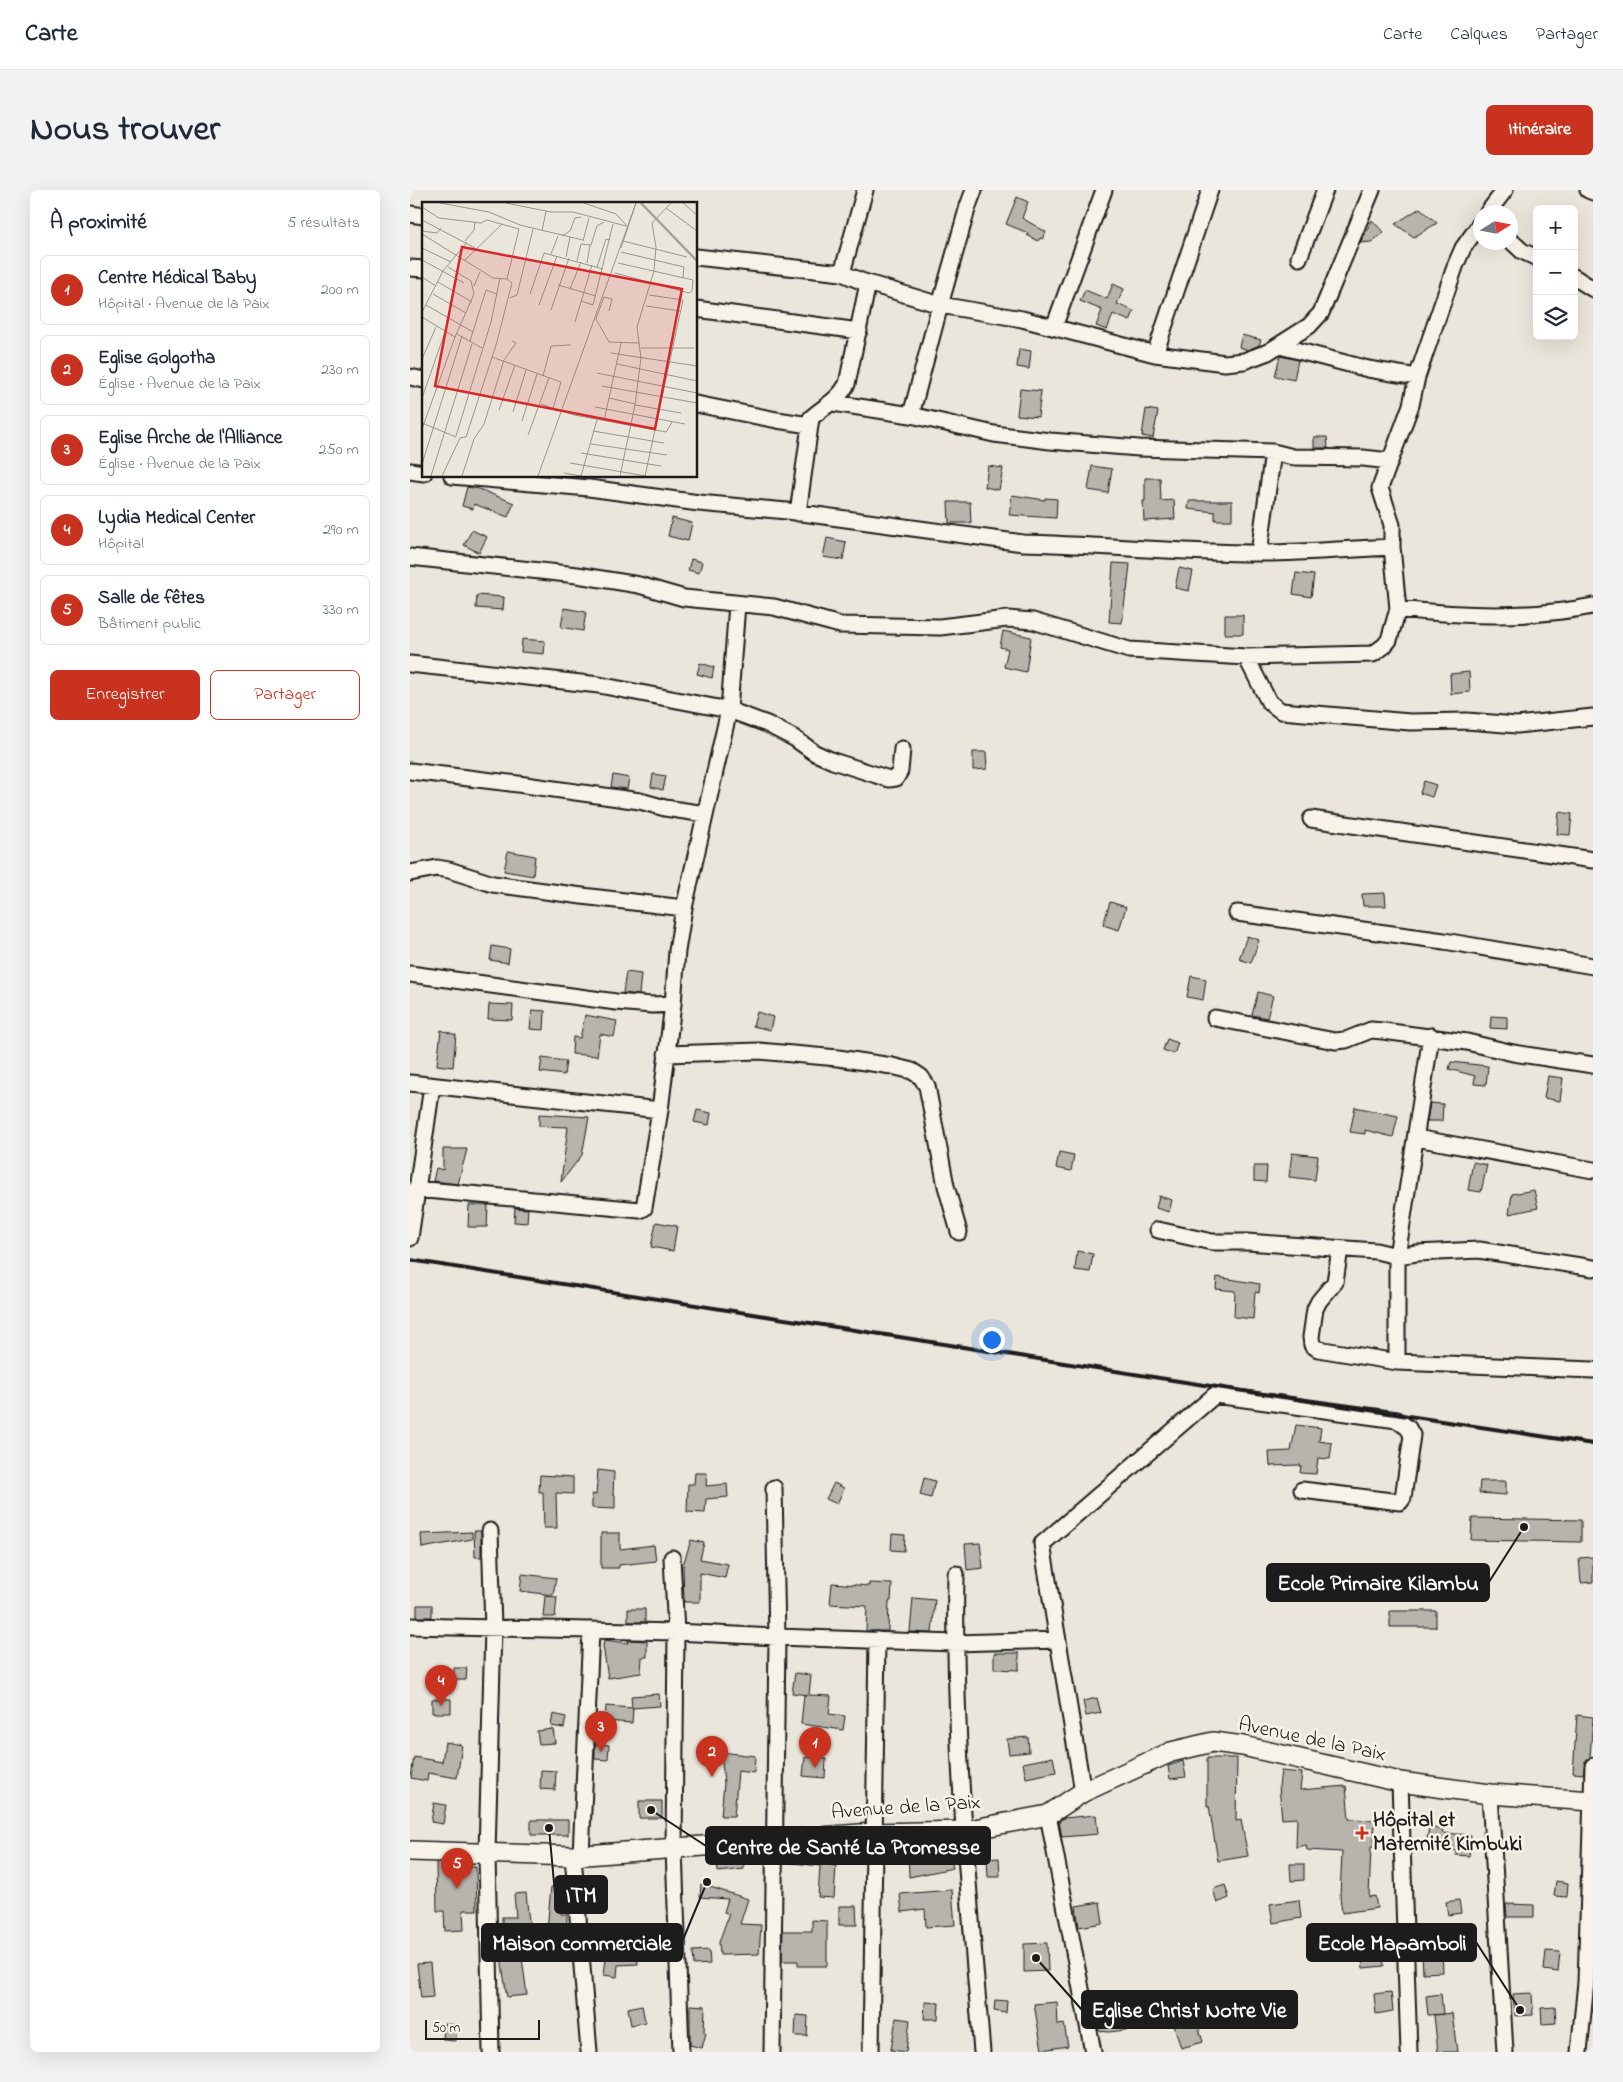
<!DOCTYPE html>
<html lang="fr">
<meta charset="utf-8">
<style>
:root{--surface:#fff;--page:#f2f2f3;--text:#1f2937;--muted:#747a83;--line:#e0e1e3;--accent:#c8321e}
body{margin:0;font-family:"Indie Flower",sans-serif;background:var(--page);color:var(--text)}
.controls{position:absolute;right:15px;top:15px;display:grid;overflow:hidden;border-radius:8px;box-shadow:0 5px 20px #0002}
.controls button{width:45px;height:45px;display:grid;place-items:center;padding:0;border:0;border-bottom:1px solid var(--line);background:var(--surface);color:var(--text);font:25px sans-serif}
.compass{position:absolute;left:1063px;top:15px;width:45px;height:45px;border-radius:50%;background:var(--surface);box-shadow:0 5px 20px #0002;rotate:79deg}
.scale{position:absolute;left:15px;bottom:12px;width:115px;box-sizing:border-box;padding-left:5px;border:2px solid #1c1c1c;border-top:0;font-size:14px;line-height:18px;white-space:nowrap;color:#1c1c1c;-webkit-text-stroke:4px #f7f3e8;paint-order:stroke}
.you{position:absolute;left:581px;top:1149px;width:18px;height:18px;margin:-12px;border:4px solid #fff;border-radius:50%;background:#1a73e8;box-shadow:0 0 0 8px #1a73e833}
.badge{display:grid;place-items:center;width:32px;height:32px;border-radius:50%;background:var(--accent);color:#fff;font-size:16px;font-weight:700}
.pin{position:absolute;translate:-50% -41px;filter:drop-shadow(0 1px 2px #0008)}
.pin::after{content:'';position:absolute;top:26px;width:18px;height:15px;background:inherit;clip-path:polygon(0 0,100% 0,50% 100%)}
.list{margin:0;padding:0;list-style:none}
h2{display:flex;justify-content:space-between;align-items:center;height:65px;margin:0;padding:0 20px;font-size:21px}
h2 small{font-size:16px;font-weight:400;color:var(--muted)}
.list li{display:grid;grid-template-columns:32px 1fr auto;gap:15px;align-items:center;box-sizing:border-box;height:70px;margin:0 10px 10px;padding:0 10px;border:1px solid var(--line);border-radius:8px}
.list b{display:block;font-size:19px;white-space:nowrap}
.list p{margin:0;font-size:16px;white-space:nowrap;color:var(--muted)}
.list em{font-size:16px;font-style:normal;color:var(--muted)}
.actions{display:flex;gap:10px;padding:15px 20px}
.actions a{flex:1;padding:11px 0;border:1px solid var(--accent);border-radius:8px;text-align:center;font-size:18px;color:var(--accent)}
.actions .main{background:var(--accent);color:#fff}
.icon{flex:none;width:28px;height:28px;fill:none;stroke:currentColor;stroke-width:2;stroke-linecap:round;stroke-linejoin:round}
.map{position:relative;flex:none;width:1183px;height:1862px;overflow:hidden;border-radius:8px}
header{display:flex;align-items:center;gap:30px;box-sizing:border-box;height:70px;padding:0 25px;background:var(--surface);border-bottom:1px solid var(--line)}
header strong{font-size:24px}
nav{display:flex;gap:28px;margin-inline-start:auto;font-size:18px}
.intro{display:flex;align-items:center;justify-content:space-between;box-sizing:border-box;height:120px;padding:0 30px}
h1{margin:0;font-size:35px}
.button{padding:12px 22px;border-radius:8px;background:var(--accent);color:#fff;font-size:18px;font-weight:700}
main{display:flex;gap:30px;padding:0 30px}
aside{flex:1;background:var(--surface);border-radius:8px;box-shadow:0 5px 20px #0002}
.map>svg:first-child{display:block}
.building{fill:#b6b4ac;stroke:#1c1c1c}
.lines{fill:none;stroke-linecap:round;stroke-linejoin:round}
.minor-casing{stroke:#1c1c1c;stroke-width:19}
.tertiary-casing{stroke:#1c1c1c;stroke-width:22}
.minor{stroke:#f7f3e8;stroke-width:15}
.tertiary{stroke:#f7f3e8;stroke-width:19}
.rail{stroke:#1c1c1c;stroke-width:4}
.poi-dot{fill:#c8321e;stroke:#f7f3e8;stroke-width:2}
.labels{text-anchor:middle;dominant-baseline:central;stroke-width:5;stroke-linejoin:round;paint-order:stroke}
.street-label{font-size:21px;fill:#1c1c1c;stroke:#f7f3e8}
.poi-label{font-size:21px;font-weight:bold;fill:#1c1c1c;stroke:#f7f3e8;text-anchor:start}
.inset-river{fill:none;stroke:#a3a19a;stroke-width:2.5}
.inset-road{fill:none;stroke:#98958f;stroke-width:1}
.view{fill:#d62828;fill-opacity:0.15;stroke:#d62828;stroke-width:2.5}
.inset-edge{fill:none;stroke:#1c1c1c;stroke-width:2.5}
.leader{fill:none;stroke:#1c1c1c;stroke-width:2}
.callout-dot{fill:#1c1c1c;stroke:#f7f3e8;stroke-width:2}
.callout{fill:#1c1c1c;stroke:#1c1c1c;stroke-width:2}
.callout-label{font-size:22px;text-anchor:middle;font-weight:bold;fill:#fff}
</style>
<header>
<strong>Carte</strong>
<nav><a>Carte</a><a>Calques</a><a>Partager</a></nav>
</header>
<div class="intro"><h1>Nous trouver</h1><a class="button">Itinéraire</a></div>
<main>
<aside>
<h2>À proximité<small>5 résultats</small></h2>
<ul class="list">
<li><span class="badge">1</span><div><b>Centre Médical Baby</b><p>Hôpital · Avenue de la Paix</p></div><em>200 m</em></li>
<li><span class="badge">2</span><div><b>Eglise Golgotha</b><p>Église · Avenue de la Paix</p></div><em>230 m</em></li>
<li><span class="badge">3</span><div><b>Eglise Arche de l'Alliance</b><p>Église · Avenue de la Paix</p></div><em>250 m</em></li>
<li><span class="badge">4</span><div><b>Lydia Medical Center</b><p>Hôpital</p></div><em>290 m</em></li>
<li><span class="badge">5</span><div><b>Salle de fêtes</b><p>Bâtiment public</p></div><em>330 m</em></li>
</ul>
<div class="actions"><a class="main">Enregistrer</a><a>Partager</a></div>
</aside>
<div class="map">
<svg width="1183" height="1862" viewBox="0 0 1183 1862">
<rect width="100%" height="100%" fill="#eae6dc"/>
<filter id="ink" filterUnits="userSpaceOnUse"><feTurbulence type="fractalNoise" baseFrequency=".02" numOctaves="2"/><feDisplacementMap in="SourceGraphic" scale="10" xChannelSelector="R" yChannelSelector="G"/><feConvolveMatrix kernelMatrix="1 2 1 2 8 2 1 2 1" color-interpolation-filters="sRGB"/></filter>
<g filter="url(#ink)">
<!-- building -->
<path class="building" d="M607,7L618,12L612,28L636,42L633,49L630,48L628,51L617,45L618,43L596,34Z
M1010,18L1027,33L1004,47L985,34Z
M962,30L974,43L961,52L950,53Z
M703,94L714,99L707,114L724,121L720,131L703,124L697,140L686,136L692,120L670,111L675,100L697,109Z
M832,145L851,150L849,155L838,160L829,157Z
M609,159L621,161L619,179L607,177Z
M870,166L888,170L884,190L865,186Z
M610,199L631,201L628,227L607,225Z
M736,219L748,221L743,248L732,246Z
M904,247H917L918,258H904Z
M578,276L593,278L589,300L575,297Z
M682,276L702,279L698,303L678,300Z
M735,288H750L751,311L764,310L765,329L734,331L733,311H735Z
M57,297L69,299L104,313L98,327L64,314L63,319L52,316Z
M602,305L635,310V308L647,309L646,328L599,325Z
M779,311H822V330H805V322L778,319Z
M538,312H560L561,333H539Z
M262,328L282,333L278,351L258,346Z
M62,340L77,347L69,363L54,355Z
M417,348L436,352L433,370L413,367Z
M281,369L292,372L289,383L278,380Z
M703,373L720,374L717,402L716,401L712,433L699,432Z
M769,378L783,381L779,401L765,398Z
M886,383L904,385L901,407L883,404Z
M67,405L94,407L93,420L66,418Z
M154,418L176,422L173,441L151,437Z
M815,425H833V444H815Z
M593,441L621,447L616,482L594,477L598,459L590,457Z
M112,449L135,451L134,464L111,462Z
M290,473L304,477L302,488L287,484Z
M1059,482L1060,502L1041,504L1040,484Z
M563,562H576L577,579L563,580Z
M243,584L256,586L253,600L241,597Z
M203,585L219,588L217,599L201,597Z
M1014,591L1026,595L1022,607L1010,603Z
M1149,622L1162,624L1160,645L1147,644Z
M98,661L125,666L123,686L94,681Z
M975,703L976,716H953L952,704Z
M700,712L716,717L709,740L693,735Z
M837,746L849,750L841,773L829,769Z
M82,756L100,759L98,773L80,770Z
M216,782L231,784L229,805L213,803Z
M781,786L796,789L793,810L777,807Z
M848,802L863,806L857,828L842,825Z
M79,814L103,815L102,830L78,829Z
M122,820L135,821L134,840L120,839Z
M347,822L363,827L360,840L343,836Z
M175,825L207,831L204,847L190,844L187,866L162,864L163,847L170,848Z
M1081,826L1097,827V839L1080,838Z
M31,840L46,845L43,877L27,875Z
M757,849L768,853L764,864L753,860Z
M132,868L156,871L154,885L130,882Z
M1041,872L1078,876L1076,895L1064,894L1065,886L1039,879Z
M1138,886L1153,888L1150,911L1134,908Z
M1020,913L1033,914L1032,931H1017Z
M945,917L988,926L983,947L955,940V944L940,942Z
M287,920L301,923L299,935L284,932Z
M129,924L179,927L172,965L151,992L158,937L129,936Z
M33,959H57L48,994L23,991L26,978L33,980Z
M649,962L664,965L661,981L646,978Z
M882,963L908,966L905,990L879,987Z
M1063,972L1077,975L1071,1002L1058,1000Z
M844,976H857L856,992L844,991Z
M1124,1000L1128,1018L1099,1024L1102,1004Z
M749,1006L762,1010L759,1022L746,1018Z
M59,1015H78L77,1037H58Z
M105,1018L118,1019L117,1033L104,1032Z
M246,1032L267,1036L263,1061L241,1057Z
M667,1061L683,1064L680,1082L665,1080Z
M807,1087L850,1094L849,1103L845,1102L843,1129L824,1127L825,1101L806,1099Z
M886,1235L911,1238L909,1251L922,1253L920,1269L908,1268L906,1284L890,1283L891,1275L860,1276L859,1262L881,1261Z
M188,1280L204,1282L203,1305H205V1319L182,1318V1304L186,1305Z
M285,1283H297L296,1296L317,1294L318,1307L296,1309L295,1323L277,1322L278,1294H284Z
M130,1285L163,1287V1304L146,1303L147,1338H134L133,1302H129Z
M514,1288L525,1291L521,1308L510,1305Z
M1070,1291H1096V1305L1069,1303Z
M424,1293L434,1298L427,1314L416,1309Z
M1062,1328L1171,1330V1352L1061,1350Z
M64,1341H71V1367H65Z
M62,1342V1349L12,1358L11,1344Z
M191,1343H210V1359L244,1355L246,1371L209,1375V1378H191Z
M482,1344L495,1345L494,1361L481,1360Z
M281,1350L294,1353L290,1369L318,1374L315,1388L290,1383V1412H274L273,1375Z
M570,1353L573,1378L557,1380L555,1354Z
M1183,1367V1392L1171,1393L1169,1368Z
M112,1384L146,1388L143,1405L110,1401Z
M422,1393L459,1396V1393L482,1394L481,1411H479L478,1441H456L457,1416L420,1414Z
M135,1406L147,1407L145,1427H133Z
M503,1408L525,1410L522,1443L500,1442Z
M7,1415H22V1427H7Z
M218,1419H235V1432H218Z
M980,1421H1026V1437H980Z
M194,1450L218,1453V1450L237,1451V1467H232L231,1483L198,1488L193,1456Z
M584,1463H609V1480L584,1479Z
M44,1478H57L56,1490H44Z
M385,1483L401,1485L399,1505L421,1506L419,1524L435,1526L433,1540L391,1534L394,1505H397L382,1503Z
M249,1504L250,1516L222,1518L221,1506Z
M687,1508L691,1523L676,1526L673,1511Z
M22,1509H41V1523H22Z
M196,1516L223,1518L222,1533L195,1531Z
M143,1524L156,1527L154,1538L141,1536Z
M1167,1525L1183,1527L1180,1567L1175,1572L1173,1584L1163,1583Z
M143,1539L145,1553L129,1554L127,1541Z
M618,1547L619,1562L599,1564L597,1549Z
M35,1552L52,1555L47,1588L18,1583L17,1591L1,1588L4,1567L32,1572Z
M185,1554L199,1555L198,1570L185,1569Z
M311,1562L345,1566L344,1583L328,1581L324,1626H311L314,1593Z
M395,1567L416,1569L415,1588L393,1586Z
M643,1567L646,1582L616,1588L613,1573Z
M797,1568H827L826,1631L831,1630L838,1666L808,1671L799,1616H797Z
M773,1571L776,1587L760,1589L758,1576Z
M131,1580L146,1581L145,1600L130,1599Z
M871,1581L892,1583L890,1600L936,1596L939,1629L965,1630L964,1657H961L959,1707L965,1706L967,1718L932,1723L930,1706L932,1662L897,1660L896,1655L886,1657L887,1628L872,1629L869,1596Z
M229,1611H252V1628H229Z
M24,1613L36,1615L33,1634L21,1632Z
M686,1625L688,1644L652,1647L649,1631L654,1628Z
M121,1630H158V1645H121Z
M1019,1637L1033,1640L1032,1643L1061,1645L1059,1666L1046,1665V1661L1016,1656Z
M519,1653L520,1669L540,1665L543,1678L499,1687L498,1655Z
M422,1657L420,1675L426,1676L424,1708L408,1707L410,1676L374,1672L375,1661H409V1658Z
M333,1664L334,1679L308,1682L307,1667Z
M589,1668L590,1687H578L577,1669Z
M26,1673L61,1674V1677H66L67,1720H53L54,1740L35,1741L34,1721H27Z
M880,1674H894V1690L881,1691Z
M1146,1691L1158,1693L1157,1707L1144,1706Z
M291,1694L338,1709L330,1734L351,1735L349,1764L310,1765L309,1752L319,1724L314,1722L318,1709L290,1707Z
M815,1695L819,1708L807,1713L803,1699Z
M141,1697L153,1698L151,1724H157L156,1761H135Z
M542,1700L545,1735L516,1737L515,1719L492,1722L490,1704Z
M116,1703L122,1761L111,1760L117,1805L97,1807L92,1775V1727H106L104,1704Z
M889,1710L891,1728L863,1733L860,1714Z
M1049,1710L1051,1723L1038,1725L1036,1712Z
M690,1712L693,1733L669,1737L666,1716Z
M1096,1714L1124,1715V1727H1097Z
M429,1716H446L447,1735H429Z
M402,1730L417,1731V1776H388V1771H372L373,1741H402Z
M970,1741L974,1776L953,1778L948,1742Z
M226,1742L228,1774L208,1775L207,1787L194,1785L196,1768H191L190,1748L212,1747L211,1743Z
M637,1753L638,1781L614,1782V1754Z
M299,1760L300,1774L284,1775L283,1761Z
M1136,1761L1150,1762L1148,1782L1134,1780Z
M1032,1762L1033,1782L1013,1783L1012,1763Z
M20,1773L23,1807L11,1808L7,1774Z
M715,1802L718,1824L754,1821L755,1835L699,1842L689,1841L686,1827L703,1829L700,1803Z
M981,1802L983,1821L966,1824L964,1804Z
M1122,1803L1123,1825L1105,1826L1103,1804Z
M1031,1804L1033,1824L1018,1825L1016,1806Z
M585,1810L597,1811L596,1823L584,1821Z
M515,1812L529,1813L528,1829H514Z
M647,1812L648,1835L654,1834L658,1856L632,1860L624,1814Z
M232,1815L235,1832L221,1835L218,1818Z
M280,1815L295,1816L294,1842L296,1843L292,1858L280,1855Z
M1145,1817L1146,1833L1132,1834L1131,1818Z
M784,1823L793,1852L771,1858L762,1829Z
M1042,1823L1047,1862H1028L1024,1825Z
M386,1825L398,1826L397,1846H385Z
M486,1828L500,1830L496,1862L481,1860Z
M34,1834L47,1835L46,1851L33,1850Z"/>
<g class="lines">
<defs>
<path id="minor" d="M1178,0L1183,2
M1078,22L1095,0
M0,24L14,26
M1100,50L1112,61L1127,68
M286,67L432,83L451,91L530,115L612,129L745,164L815,173L834,171L858,162L899,136L911,123L962,0
M889,68L915,0
M0,78L14,79
M432,83L455,0
M1164,87L1183,99
M286,119L449,141
M644,137L694,0
M870,156L958,179L1007,187
M745,164L800,0
M0,187L14,190
M423,213L501,225L584,244L640,251L729,258L863,262L849,363
M286,214L367,230L399,235
M501,225L530,115L558,16L564,0
M863,262L883,267L953,268L980,271
M0,281L14,283
M42,286L179,298L289,313L377,321L613,353C692,355 770,363 849,363C893,363 937,359 982,357
M388,323L401,228C414,216 428,211 437,194L458,93
M0,367L167,385L229,395L274,408L364,417L430,435L530,437L597,429L623,431L719,460L836,467L963,464L974,456L979,450L988,419L982,357V335L970,298L1001,215L1007,187L1046,74L1053,58L1070,34
M988,419C1052,426 1119,429 1183,416
M836,467L859,512L871,521L1000,532L1057,531L1107,535L1183,527
M0,474L189,495L319,520L357,534L384,548L405,563L423,571L479,589L486,588L490,581L492,559
M0,581L108,594L230,611L255,618L295,624
M901,629L1183,670
M0,683L27,678L39,680L83,694L172,706L274,718
M827,723L1034,751L1183,776
M0,784L206,812L242,815L263,814
M805,828L925,851L936,850L961,840L973,841L1057,852L1103,863L1183,875
M256,864L349,861L428,868L482,876L502,881L511,887L517,896L536,996L549,1042
M0,893L250,920
M1006,948L1183,980
M6,999L230,1020L234,1018L250,920L263,814L267,761L274,718L319,520L327,414
M748,1040L802,1052H837L966,1061L987,1066L1007,1063L1069,1060L1183,1078
M0,1048L22,896
M930,1059L925,1092L909,1111L905,1119L901,1147L902,1155L908,1159L987,1172L1183,1180
M987,1172V1066L1021,846
M80,1341L83,1438L77,1663L81,1862
M262,1368L266,1442L264,1658L271,1862
M546,1384C543,1544 559,1703 572,1862
M0,1436L266,1442L367,1447L545,1453L648,1450
M990,1592L999,1862
M673,1602L632,1354L805,1205L987,1230L998,1238L1002,1245L993,1308L990,1312L892,1300
M1080,1604L1095,1862
M638,1625L683,1862
M171,1665L181,1440
M163,1666L179,1862
M362,1862L367,1447L364,1298
M461,1862L467,1450
M1169,1862L1176,1792L1183,1576"/>
<path id="tertiary" d="M0,1661L163,1666L463,1643L554,1641L638,1625L673,1602L761,1562L803,1552L833,1556L990,1592L1080,1604L1183,1611"/>
</defs>
<!-- minor casing -->
<use href="#minor" class="minor-casing"/>
<!-- tertiary casing -->
<use href="#tertiary" class="tertiary-casing"/>
<!-- minor -->
<use href="#minor" class="minor"/>
<!-- tertiary -->
<use href="#tertiary" class="tertiary"/>
<!-- rail -->
<path class="rail" d="M0,1070L807,1197L1183,1254"/>
</g>
</g>
<!-- markers -->
<path class="poi-dot" d="M949.5 1635.5h5v5h5v5h-5v5h-5v-5h-5v-5h5z"/>
<g class="labels">
<!-- street labels -->
<g class="street-label">
<text transform="translate(902 1550) rotate(12)">Avenue de la Paix</text>
<text transform="translate(496 1618) rotate(-4)">Avenue de la Paix</text>
</g>
<!-- poi labels -->
<g class="poi-label">
<text x="963" y="1631">Hôpital et<tspan x="963" dy="24">Maternité Kimbuki</tspan></text>
</g>
</g>
<!-- overview -->
<g transform="translate(12 12)">
<rect width="275" height="275" fill="#eae6dc"/>
<path class="inset-river" d="M219,1L275,59"/>
<path class="inset-road" d="M18,1L67,10L98,23L161,38M84,1L129,10H151L204,24M162,1L194,12L206,25M261,1L275,13M0,5L17,16L59,21L65,18L97,27M244,6L275,29M0,18L53,46M0,29L15,31L19,26M120,29L124,9M0,32L71,76L85,77L90,81L74,143L44,235L38,236L20,274M140,34L148,29L153,16L159,15M43,39L52,28L53,20M161,39L167,16M201,39L265,55M0,46L29,60M199,46L214,1M199,50L262,65L261,75M129,52L136,34M144,55L148,35M0,58L42,81M42,59L80,22M155,59L159,42L169,43L175,24L182,20M165,61L168,43M175,65L184,37L188,38M193,71L267,91L270,89L271,78L196,61M0,75L14,84M85,77L97,27M16,80L50,100M136,83L174,94M52,84L58,70M148,87L159,60M11,92L44,111M108,92L122,51L181,67M88,96L95,93L111,27M159,99L171,103L191,22M4,103L51,130M117,103L135,54M224,104L258,109M129,108L147,56M187,109L190,97L182,95L174,117L187,140L217,141M0,110L21,69L45,40M0,115L33,135M153,120L170,63M35,132L60,146M48,139L64,88L75,92M219,146H272M189,151L275,164M70,155L139,180L131,206M0,157L14,125M195,162L275,179M175,171L275,191M121,174L129,144L149,143M180,184L275,201M0,196L23,130M187,196L213,202M119,202L152,213L244,230L250,220M213,203L259,211M173,205L263,222M77,208L93,163M91,210L104,168M100,219L115,172M182,219L199,141M0,221L34,235M0,227L33,135L52,92L49,79L26,65M171,229L242,241M106,233L127,176M34,234L69,120L78,76M169,242L245,253M159,251L239,264M148,261L224,274M0,262L40,134M142,271L159,274M9,274L50,142M40,274L52,237L62,222L82,158L94,141L90,139M116,274L214,1M159,274L175,218M198,274L213,203L219,156L215,125L232,69L234,45L230,21L249,1M223,274L261,98L227,93"/>
<path class="view" d="M40,45L260,87L233,227L13,184Z"/>
<rect width="275" height="275" class="inset-edge"/>
</g>
<!-- callouts -->
<path class="leader" d="M1114 1337L1079 1392M241 1620L296 1656M139 1638L145 1704M1110 1820L1066 1752M297 1692L272 1752M626 1768L672 1820"/>
<g class="callout-dot">
<circle cx="1114" cy="1337" r="5"/>
<circle cx="241" cy="1620" r="5"/>
<circle cx="139" cy="1638" r="5"/>
<circle cx="1110" cy="1820" r="5"/>
<circle cx="297" cy="1692" r="5"/>
<circle cx="626" cy="1768" r="5"/>
</g>
<g class="callout">
<rect x="857" y="1374" width="222" height="37" rx="5"/>
<rect x="296" y="1637" width="284" height="37" rx="5"/>
<rect x="145" y="1686" width="52" height="37" rx="5"/>
<rect x="897" y="1734" width="169" height="37" rx="5"/>
<rect x="72" y="1734" width="200" height="37" rx="5"/>
<rect x="672" y="1801" width="215" height="37" rx="5"/>
</g>
<g class="callout-label">
<text x="968" y="1400">Ecole Primaire Kilambu</text>
<text x="438" y="1664">Centre de Santé La Promesse</text>
<text x="171" y="1712">ITM</text>
<text x="982" y="1760">Ecole Mapamboli</text>
<text x="172" y="1760">Maison commerciale</text>
<text x="779" y="1827">Eglise Christ Notre Vie</text>
</g>
</svg>
<div class="controls">
<button>+</button>
<button>−</button>
<button><svg class="icon" aria-label="layers" viewBox="0 0 24 24"><path d="M12 4l9 5-9 5-9-5zM3 14l9 5 9-5"/></svg></button>
</div>
<svg class="compass" viewBox="-18 -18 36 36"><path d="M0-13l5 13h-10z" fill="#e53935"/><path d="M0 13l5-13h-10z" fill="#747a83"/></svg>
<div class="scale">50 m</div>
<div class="you"></div>
<div class="pin badge" style="left:405px;top:1578px">1</div>
<div class="pin badge" style="left:302px;top:1587px">2</div>
<div class="pin badge" style="left:191px;top:1562px">3</div>
<div class="pin badge" style="left:31px;top:1516px">4</div>
<div class="pin badge" style="left:47px;top:1699px">5</div>
</div>
</main>
